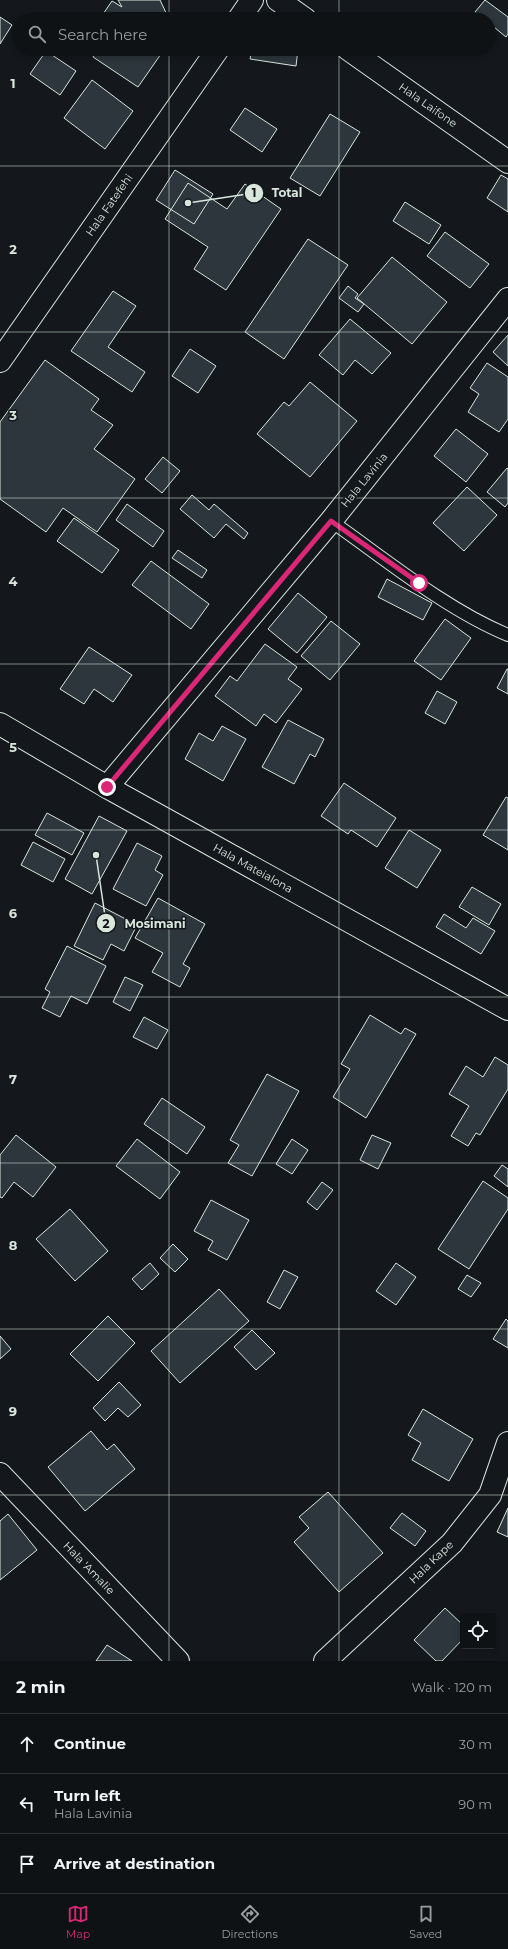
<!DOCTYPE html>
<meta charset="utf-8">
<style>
:root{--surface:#0f1215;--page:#181b1e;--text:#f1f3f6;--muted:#9b9ea0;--line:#2f3234;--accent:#db2777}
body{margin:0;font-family:Montserrat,sans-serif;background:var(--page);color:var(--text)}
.controls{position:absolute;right:12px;bottom:12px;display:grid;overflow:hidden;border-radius:4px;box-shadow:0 2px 6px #0003}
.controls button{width:36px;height:36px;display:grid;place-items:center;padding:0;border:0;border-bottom:1px solid var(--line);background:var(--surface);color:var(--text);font:20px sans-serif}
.stop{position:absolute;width:12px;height:12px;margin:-9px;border:3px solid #db2777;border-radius:50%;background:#fff}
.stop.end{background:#db2777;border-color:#fff;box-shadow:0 1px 4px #0008}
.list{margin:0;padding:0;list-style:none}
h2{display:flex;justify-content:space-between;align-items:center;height:52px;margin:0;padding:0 16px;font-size:17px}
h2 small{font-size:13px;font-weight:400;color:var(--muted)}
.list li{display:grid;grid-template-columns:26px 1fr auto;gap:12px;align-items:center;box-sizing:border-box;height:60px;padding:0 16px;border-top:1px solid var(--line)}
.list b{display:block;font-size:15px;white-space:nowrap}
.list p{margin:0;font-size:13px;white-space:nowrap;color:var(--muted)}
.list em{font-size:13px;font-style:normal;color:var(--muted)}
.icon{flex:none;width:22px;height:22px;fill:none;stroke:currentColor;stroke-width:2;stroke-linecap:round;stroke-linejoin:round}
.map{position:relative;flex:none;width:508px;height:1661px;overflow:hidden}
.search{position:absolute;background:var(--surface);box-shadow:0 2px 6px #0003;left:12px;right:12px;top:12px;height:44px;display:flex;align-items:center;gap:10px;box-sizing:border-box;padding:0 14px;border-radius:22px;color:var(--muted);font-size:15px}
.sheet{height:232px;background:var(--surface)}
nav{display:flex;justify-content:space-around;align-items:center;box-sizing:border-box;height:56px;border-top:1px solid var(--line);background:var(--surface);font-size:11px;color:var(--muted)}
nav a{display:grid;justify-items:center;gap:2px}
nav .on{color:var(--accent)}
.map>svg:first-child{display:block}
.building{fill:#2c363c;stroke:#d8e6dc}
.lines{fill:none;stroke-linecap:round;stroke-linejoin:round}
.lane-casing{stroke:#d8e6dc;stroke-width:14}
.street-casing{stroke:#d8e6dc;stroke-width:24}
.secondary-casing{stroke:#d8e6dc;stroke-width:24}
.lane{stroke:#14181c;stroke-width:12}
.street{stroke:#14181c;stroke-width:22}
.secondary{stroke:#14181c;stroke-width:22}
.route{stroke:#db2777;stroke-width:5}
.grid{fill:none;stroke:#d8e6dc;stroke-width:1;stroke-opacity:0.55}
.labels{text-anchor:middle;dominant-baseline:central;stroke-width:3;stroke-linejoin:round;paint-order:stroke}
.street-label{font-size:11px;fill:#d8e6dc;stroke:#14181c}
.grid-label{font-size:13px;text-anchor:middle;font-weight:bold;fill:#d8e6dc;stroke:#14181c;stroke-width:3;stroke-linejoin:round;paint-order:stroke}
.leader{fill:none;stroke:#d8e6dc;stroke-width:1.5}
.callout-dot{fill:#d8e6dc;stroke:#14181c;stroke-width:1.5}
.mark-label{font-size:12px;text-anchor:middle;font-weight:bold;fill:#111}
.callout-label{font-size:12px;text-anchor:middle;font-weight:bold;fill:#d8e6dc;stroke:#14181c;stroke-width:3;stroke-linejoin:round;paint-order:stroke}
</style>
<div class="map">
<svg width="508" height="1661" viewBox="0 0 508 1661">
<rect width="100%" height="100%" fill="#14181c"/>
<!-- building -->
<path class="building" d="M118,0H160L168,17L164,19H103L101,17L112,1L122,7Z
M485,0L508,17V34L506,37L489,23V19H484L475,12Z
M0,17L12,25L0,44Z
M98,49H153L161,54L138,87L93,57Z
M252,49H298L296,66L250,59Z
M46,51L76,71L60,95L30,74Z
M92,80L133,111L105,149L64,118Z
M245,108L277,129L262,152L230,130Z
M330,114L360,132L320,196L290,178Z
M175,170L213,194L194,224L156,200Z
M501,175L508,179V212L487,198Z
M188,183L227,209L245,184L281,209L226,290L194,269L208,247L165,219Z
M405,202L441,225L429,244L393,221Z
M445,232L489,264L470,288L427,256Z
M308,239L348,265L284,359L245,332Z
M392,257L447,302L412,344L357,298Z
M348,286L358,294L355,298L364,304L358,312L339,298Z
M113,291L136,306L108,347L145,372L132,392L71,351Z
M350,319L391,353L372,374L355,360L343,375L319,355Z
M508,335V366L493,352Z
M190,349L216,366L198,393L172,376Z
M45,360L99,399L91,410L113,425L94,449L135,479L97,532L63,508L46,532L0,499V422Z
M487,363L508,377V419L499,432L468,412L479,394L470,388Z
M310,382L357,421L310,477L257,434L284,402L289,406Z
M456,429L488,454L466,482L434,456Z
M163,457L180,471L162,493L145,479Z
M507,468L508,469V503L505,507L487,492Z
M467,487L497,515L464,551L433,523Z
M192,495L209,510L214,504L248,533L244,539L226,524L214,538L180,509Z
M127,504L164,531L153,547L116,520Z
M74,518L119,550L102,573L57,541Z
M178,550L207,570L202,578L172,558Z
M151,561L209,604L191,629L132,585Z
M387,579L432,603L423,620L378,597Z
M298,593L327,617L297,653L268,629Z
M445,619L471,638L441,680L414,661Z
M331,621L360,644L330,680L301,656Z
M265,644L297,667L288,679L302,689L276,723L264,714L256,726L215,696L230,676L237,681Z
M89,647L132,675L113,702L94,689L84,704L60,689Z
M507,669H508V694L497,688Z
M437,691L457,702L445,724L425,713Z
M288,720L324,739L315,757L310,754L294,784L262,767Z
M222,726L246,739L223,781L185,759L199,733L213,741Z
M344,783L396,818L377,847L351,830L348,834L321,816Z
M506,797L508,798V850L483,835Z
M47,813L84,833L72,855L35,835Z
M99,816L127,831L92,894L65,879Z
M409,830L441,850L417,888L385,868Z
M33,842L65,859L53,882L21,865Z
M137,843L162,856L155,870L163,875L146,906L113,889Z
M472,887L501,904L489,925L459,907Z
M158,898L205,924L183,964L190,968L180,987L152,972L163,953L135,938Z
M95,903L137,925L124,951L111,944L103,960L74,946Z
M444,914L466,928L473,918L495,931L481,954L436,927Z
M67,946L106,966L87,1004L71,996L60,1017L42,1008L50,992L45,989Z
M125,977L143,985L130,1011L113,1002Z
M370,1015L401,1034L405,1028L416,1034L366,1118L333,1097L350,1069L341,1064Z
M144,1017L168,1030L157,1049L133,1037Z
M495,1057L508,1065V1089L480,1135L476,1133L468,1146L451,1136L469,1106L449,1094L466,1066L483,1077Z
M267,1074L299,1091L252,1176L228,1163L239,1145L230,1140Z
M162,1098L205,1127L187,1154L144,1124Z
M16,1135L56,1167L33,1197L14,1182L2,1198L0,1197V1155Z
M372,1135L391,1143L378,1169L360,1160Z
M137,1139L180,1172L160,1199L116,1166Z
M292,1139L308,1150L292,1174L276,1164Z
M502,1165L508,1169V1187L494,1176Z
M483,1181L508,1198V1209L469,1269L438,1249Z
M322,1182L333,1190L317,1210L307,1202Z
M211,1200L249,1220L227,1260L208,1250L213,1241L194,1231Z
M70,1209L108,1251L75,1281L36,1239Z
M173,1244L188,1259L175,1272L160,1258Z
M150,1263L159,1274L142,1290L132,1279Z
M396,1263L416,1277L396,1305L376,1291Z
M284,1270L298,1277L280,1309L267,1302Z
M467,1275L481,1283L471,1297L458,1289Z
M219,1289L249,1321L180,1383L151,1351Z
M108,1316L135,1343L98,1381L70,1354Z
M506,1319L508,1321V1348L493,1339Z
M252,1330L275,1353L256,1370L234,1347Z
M0,1336L11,1349L0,1359Z
M119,1382L141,1405L128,1417L118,1408L105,1421L93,1408Z
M423,1409L473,1439L449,1481L412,1460L421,1443L408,1435Z
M91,1431L107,1450L114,1444L135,1469L85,1511L48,1467Z
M328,1492L383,1553L339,1592L294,1542L309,1528L299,1517Z
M508,1508V1537L497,1532Z
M402,1513L426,1531L415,1546L390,1528Z
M8,1514L37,1550L0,1580V1521Z
M445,1608L463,1625V1639L442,1661H436L414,1640Z
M107,1645L132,1661H96Z"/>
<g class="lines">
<defs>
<path id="lane" d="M331,521C385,559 447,610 508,635"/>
<path id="street" d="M107,787L331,521L508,299
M0,1474L178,1661
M325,1661L452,1543L490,1495L508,1443"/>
<path id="secondary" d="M278,0L305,19
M239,19L252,0
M348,49L508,162
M0,361L218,49
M0,724L107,787L508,1009"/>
</defs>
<!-- lane casing -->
<use href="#lane" class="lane-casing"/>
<!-- street casing -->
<use href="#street" class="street-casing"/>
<!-- secondary casing -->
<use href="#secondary" class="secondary-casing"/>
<!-- lane -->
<use href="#lane" class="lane"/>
<!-- street -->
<use href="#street" class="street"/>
<!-- secondary -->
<use href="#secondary" class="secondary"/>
</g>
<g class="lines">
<!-- route -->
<path class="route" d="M107,787L331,521L419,583"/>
</g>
<!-- grid -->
<path class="grid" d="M169,0V19M339,0V19M169,49V1661M339,49V1661M0,166H508M0,332H508M0,498H508M0,664H508M0,830H508M0,997H508M0,1163H508M0,1329H508M0,1495H508"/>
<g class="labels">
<!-- street labels -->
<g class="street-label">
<text transform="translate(428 105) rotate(35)">Hala Laifone</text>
<text transform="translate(109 205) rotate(-55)">Hala Fatefehi</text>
<text transform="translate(364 480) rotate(-51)">Hala Lavinia</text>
<text transform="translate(253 868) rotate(29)">Hala Mateialona</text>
<text transform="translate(431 1562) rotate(-44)">Hala Kape</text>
<text transform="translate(89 1568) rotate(46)">Hala 'Amalie</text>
</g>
</g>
<g class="grid-label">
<text x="13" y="88">1</text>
<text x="13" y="254">2</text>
<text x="13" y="420">3</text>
<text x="13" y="586">4</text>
<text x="13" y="752">5</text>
<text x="13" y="918">6</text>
<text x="13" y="1084">7</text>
<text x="13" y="1250">8</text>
<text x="13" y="1416">9</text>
</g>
<!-- callouts -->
<path class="leader" d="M188 203L254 193M96 855L106 923"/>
<g class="callout-dot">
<circle cx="188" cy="203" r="4"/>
<circle cx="96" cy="855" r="4"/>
<circle cx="254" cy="193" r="10"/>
<circle cx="106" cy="923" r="10"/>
</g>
<g class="mark-label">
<text x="254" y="197">1</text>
<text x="106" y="928">2</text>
</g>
<g class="callout-label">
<text x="287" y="197">Total</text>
<text x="155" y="928">Mosimani</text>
</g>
</svg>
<div class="controls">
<button><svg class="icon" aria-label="locate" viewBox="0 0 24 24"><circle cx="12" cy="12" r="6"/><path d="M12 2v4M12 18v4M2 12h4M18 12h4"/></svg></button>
</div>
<div class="stop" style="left:419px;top:583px"></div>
<div class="stop end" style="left:107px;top:787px"></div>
<div class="search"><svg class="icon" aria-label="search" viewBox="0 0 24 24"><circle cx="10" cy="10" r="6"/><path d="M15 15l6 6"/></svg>Search here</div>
</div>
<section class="sheet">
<h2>2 min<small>Walk · 120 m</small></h2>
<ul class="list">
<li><svg class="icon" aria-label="ahead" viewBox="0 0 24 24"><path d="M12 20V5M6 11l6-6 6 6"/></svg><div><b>Continue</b></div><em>30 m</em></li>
<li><svg class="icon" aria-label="left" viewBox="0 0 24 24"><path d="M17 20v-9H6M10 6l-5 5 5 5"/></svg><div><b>Turn left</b><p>Hala Lavinia</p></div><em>90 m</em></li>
<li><svg class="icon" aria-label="arrive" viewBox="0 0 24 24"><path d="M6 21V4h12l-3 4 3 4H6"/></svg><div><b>Arrive at destination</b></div></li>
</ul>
</section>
<nav>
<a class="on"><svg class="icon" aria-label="map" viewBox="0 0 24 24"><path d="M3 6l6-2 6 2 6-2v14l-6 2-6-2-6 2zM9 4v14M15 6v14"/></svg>Map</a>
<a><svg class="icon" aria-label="directions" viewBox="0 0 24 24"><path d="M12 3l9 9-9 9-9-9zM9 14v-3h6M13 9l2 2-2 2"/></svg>Directions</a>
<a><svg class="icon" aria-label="saved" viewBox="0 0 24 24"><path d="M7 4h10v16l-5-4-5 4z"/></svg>Saved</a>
</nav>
